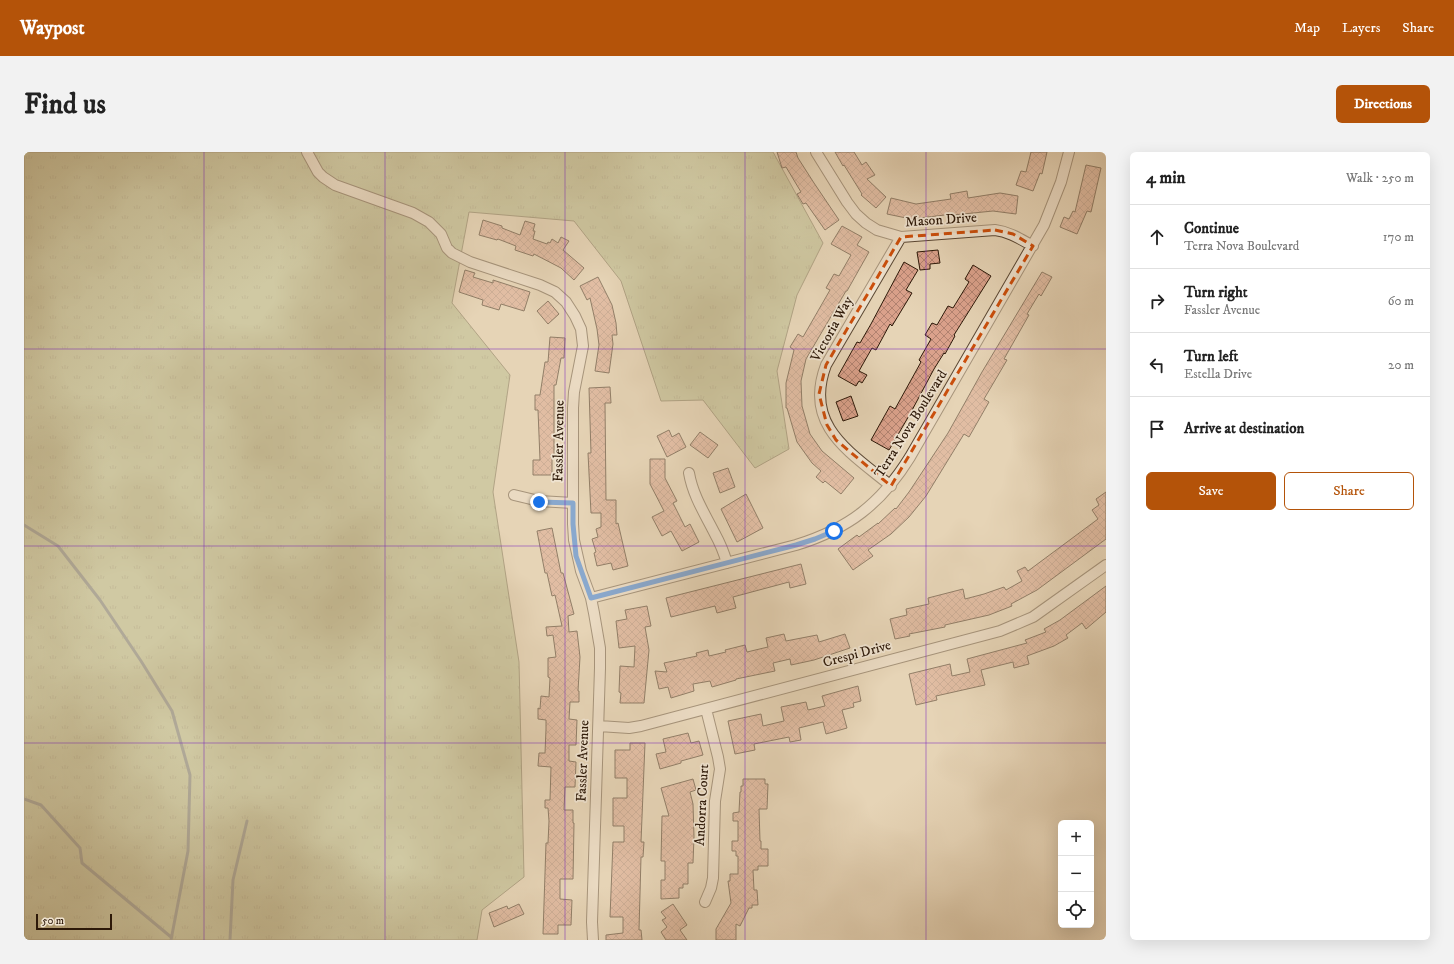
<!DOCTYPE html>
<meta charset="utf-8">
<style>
:root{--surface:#fff;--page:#f2f2f2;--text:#222;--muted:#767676;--line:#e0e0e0;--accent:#b45309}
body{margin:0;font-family:"IM FELL DW Pica",serif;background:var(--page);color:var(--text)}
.controls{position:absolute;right:12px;bottom:12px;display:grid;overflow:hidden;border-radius:6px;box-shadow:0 4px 16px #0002}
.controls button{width:36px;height:36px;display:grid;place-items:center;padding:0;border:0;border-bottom:1px solid var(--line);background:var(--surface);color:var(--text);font:20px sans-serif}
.scale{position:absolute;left:12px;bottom:10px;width:76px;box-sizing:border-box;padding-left:4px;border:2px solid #2d1909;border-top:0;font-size:11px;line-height:14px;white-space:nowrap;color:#2d1909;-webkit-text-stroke:3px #efe3d0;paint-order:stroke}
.stop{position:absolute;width:12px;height:12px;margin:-9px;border:3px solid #1a73e8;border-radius:50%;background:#fff}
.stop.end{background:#1a73e8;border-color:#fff;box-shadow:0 1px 4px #0008}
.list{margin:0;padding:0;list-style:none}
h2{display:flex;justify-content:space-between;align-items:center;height:52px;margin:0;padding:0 16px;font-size:17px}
h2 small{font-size:13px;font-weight:400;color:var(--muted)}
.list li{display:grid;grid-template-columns:26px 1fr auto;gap:12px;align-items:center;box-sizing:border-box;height:64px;padding:0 16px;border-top:1px solid var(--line)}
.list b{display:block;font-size:15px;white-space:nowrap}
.list p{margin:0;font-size:13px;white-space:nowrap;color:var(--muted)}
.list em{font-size:13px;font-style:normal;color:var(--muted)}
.actions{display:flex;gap:8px;padding:12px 16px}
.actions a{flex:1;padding:9px 0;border:1px solid var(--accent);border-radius:6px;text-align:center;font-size:14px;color:var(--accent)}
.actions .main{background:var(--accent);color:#fff}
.icon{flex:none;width:22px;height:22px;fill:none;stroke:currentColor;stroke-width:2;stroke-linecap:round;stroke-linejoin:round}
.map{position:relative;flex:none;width:1082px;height:788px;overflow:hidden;border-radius:6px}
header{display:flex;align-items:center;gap:24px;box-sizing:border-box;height:56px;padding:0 20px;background:var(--accent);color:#fff}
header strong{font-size:19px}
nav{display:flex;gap:22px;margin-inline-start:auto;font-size:14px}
.intro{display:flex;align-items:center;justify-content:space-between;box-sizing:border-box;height:96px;padding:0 24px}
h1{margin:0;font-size:28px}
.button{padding:10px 18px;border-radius:6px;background:var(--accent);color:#fff;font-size:14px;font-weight:700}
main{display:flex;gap:24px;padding:0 24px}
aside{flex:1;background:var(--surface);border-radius:6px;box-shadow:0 4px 16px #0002}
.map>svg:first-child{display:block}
.grass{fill:url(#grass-tufts);stroke:#726a4a}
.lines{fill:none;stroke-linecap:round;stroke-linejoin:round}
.stream{stroke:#707773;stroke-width:3}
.building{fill:url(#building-cross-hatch);stroke:#2d1909}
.minor-casing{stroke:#5b4834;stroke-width:12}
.minor{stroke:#efe3d0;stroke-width:10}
.route{stroke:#1a73e8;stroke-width:5}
.marked{fill:none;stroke:#cc4f0c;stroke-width:3;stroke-dasharray:8 5;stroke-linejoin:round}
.grid{fill:none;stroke:#7b2cbf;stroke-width:1;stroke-opacity:0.55}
.labels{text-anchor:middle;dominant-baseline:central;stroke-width:3.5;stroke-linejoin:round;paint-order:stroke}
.street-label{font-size:14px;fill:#2d1909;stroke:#efe3d0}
</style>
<header>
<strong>Waypost</strong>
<nav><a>Map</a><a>Layers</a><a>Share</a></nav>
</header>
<div class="intro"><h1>Find us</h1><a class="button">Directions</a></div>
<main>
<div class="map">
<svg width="1082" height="788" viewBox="0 0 1082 788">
<defs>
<pattern id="grass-tufts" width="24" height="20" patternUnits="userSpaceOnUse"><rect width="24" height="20" fill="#b7bc8c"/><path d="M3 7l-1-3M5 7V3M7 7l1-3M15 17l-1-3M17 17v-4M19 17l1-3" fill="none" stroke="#9ea177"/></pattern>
<pattern id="building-cross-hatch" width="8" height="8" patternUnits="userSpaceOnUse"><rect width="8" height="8" fill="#dba28c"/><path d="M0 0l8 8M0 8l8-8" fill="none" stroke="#b28371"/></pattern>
</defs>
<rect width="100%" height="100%" fill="#e6d4b6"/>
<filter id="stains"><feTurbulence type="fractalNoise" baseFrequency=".005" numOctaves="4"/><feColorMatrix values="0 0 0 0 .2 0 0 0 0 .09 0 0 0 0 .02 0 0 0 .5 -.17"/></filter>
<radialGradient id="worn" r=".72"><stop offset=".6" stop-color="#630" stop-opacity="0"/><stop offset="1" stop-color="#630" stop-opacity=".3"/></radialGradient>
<!-- grass -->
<path class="grass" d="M0,0H749L799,91L773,143L753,219L765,297L731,316L679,248L637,249L597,129L550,69L445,60L428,151L486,223L469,340L495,510L500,725L458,758L453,788H0Z"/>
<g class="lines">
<!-- stream -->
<path class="stream" d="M0,373L34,394L76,448L117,509L148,559L166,623L164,699L147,788
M0,647L17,653L56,696L58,711L147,785
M206,788L209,728L223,669"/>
</g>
<!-- building -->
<path class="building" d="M753,0H772L774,6L790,31L815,68L801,78L782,51L779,52L773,42L777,40L762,15L758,16Z
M811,0H830L838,13L842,10L851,23L843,27L862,45L852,56L837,43L838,42L820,13L819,14Z
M1007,0H1023L1018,22L1016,21L1009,39L992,33L997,19L1002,20Z
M1062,13L1077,16L1067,60L1063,59L1053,82L1036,75L1040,65L1045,67L1049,59L1051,60Z
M943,39L944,46L976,41L994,44L992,62L969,59L929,63V62L887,67L863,62L867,46L892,52L927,47L926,42Z
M459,68L478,74V76L496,83L501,69L511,72L509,79H511L509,87L523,92L524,90L526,91L528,87L534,91L537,85L545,89L539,98L560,116L550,128L537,116L510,102L509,104L491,98L492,94L474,87L473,88L455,83Z
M818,74L838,85L833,93L845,100L823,139H822L782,207L777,229L778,254L786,282L798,299L830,326L817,342L801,329L799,331L792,325L797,319L788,311L773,290L763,256H762V231L770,198L766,195L774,182L779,185L806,138L802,136L810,122L815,124L827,103L807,92Z
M914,98L916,111L906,112V117L896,118L893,100Z
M880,110L894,118L882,138L888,141L868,174L866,172L852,198L848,196L835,219L843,223L838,231L835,229L832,234L814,224L833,190L836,191L847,172Z
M949,113L967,124L930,183L931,184L921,202L920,201L910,217L886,262L865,298L847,288L866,254L871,257L897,210L895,208L907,187L901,183L908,171L913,173L924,154L929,156L945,130L941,127Z
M441,118L451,121L449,125L469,131V128L506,140L500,159L477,152L475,158L458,153L459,148L435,140Z
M1018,120L1028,125L1017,144L1015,142L1003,162L1005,163L980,207L983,208L960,247L965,250L945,285L940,282L902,344L885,365L867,382L844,398L849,404L829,418L814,397L833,383L835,385L854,371V372L871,356L872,357L885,340L924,281L958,220Z
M574,125L588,153L592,171L593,183H588L589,192L585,221L571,219L575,193L573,177L566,146L563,148L556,134Z
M524,149L535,162L524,172L513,159Z
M526,185L541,186L540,206H537L532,233H530V305H528V323H509V308H516L514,258H511V243H516L521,210H524Z
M586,235L587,251H581L582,348H592V372L594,371L604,414L589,418L587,411L573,414L570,401L572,400L568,387L574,385L572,377L577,375V361H567L564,301H567L565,236Z
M827,244L834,264L819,269L812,250Z
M645,278L648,285L655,281L662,295L643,305L633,284Z
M676,280L694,293L684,306L666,293Z
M626,307H641V326L653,349L649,351L661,375L666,372L675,390L658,399L647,379L638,384L628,365L640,359L626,332Z
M704,316L711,335L696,341L689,321Z
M1082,340V387L1013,438L987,452L988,454L965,463L921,473V475L885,482L886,484L871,487L866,467L883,463L882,457L905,452L904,446L939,437L941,447L960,442L980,435L982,438L998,429L993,419L1001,415L1004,419L1074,367L1068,358L1075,353L1072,347Z
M722,342L739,376L713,390L697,357Z
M528,376L537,421H539L550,462L544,464L545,480L553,479L556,505L554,539H555V550H546L545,567L553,568L552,593H545V609L552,610L551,635H541L540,658H549V671H550L549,727H536V747L548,748L547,773H534V782H519L522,691H524L525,669L524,656H521V648H526L527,615L514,614L515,601H521L522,577V568L514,567V556L516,557L517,544L525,545L526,526L524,525V506L532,505L529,483L523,484L522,475L538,474L531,443L528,444L523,421H521L513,379Z
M777,412L782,432L766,436L765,430L709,445L712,456L693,461L691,454L647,465L642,446Z
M1082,434V460L1062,477L1058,471L1042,483L1044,486L1030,494L1003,504L1005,512L990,516L989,510L957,518L961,533L912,544L913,548L892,553L885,522L926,512L928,524L946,520L943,507L1003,491L1001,488L1022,480L1020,477L1036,468Z
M623,454L627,474L621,475L625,498L620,551H596L597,541L595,540L596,514L610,515L611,494L595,496L592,469L603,467L601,458Z
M760,482L762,489L793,483L795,490L821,482L826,496L790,508L767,513L766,507L749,511L751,519L712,527V528L688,535L686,529L669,532L670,539L647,546L644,535L635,537L631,519L643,520L640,511L673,504L672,501L684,498L685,504L702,500L701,498L721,493L723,500L744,495L742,486Z
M834,534L837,549L829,551L830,555L818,558L823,576L802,582L799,570L775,576L777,588L766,590L765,585L730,592L731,598L711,602L704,569L737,562L739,574L760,569L757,555L782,550L784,558L801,554L798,544Z
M664,581L667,591L675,589L679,603L657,609V611L636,617L632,602L642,600L639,587Z
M606,591H621L617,690H620L619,705H617L615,778H617L618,788H582V783L599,781V765H586L589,690H600V674H589V646H603V626H591V598H606Z
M669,627L672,638L666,640L669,652L670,685L669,711H664V732H659V736H655V746L637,747V728H641V709H637L638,664H645L637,636Z
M719,627H741V632H744L743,657H735L736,689H737V697H744V714H734V718H729L730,738H733L734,753H728V756H725L716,774L712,772V788H692V777L707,751L704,729H706V722H714V704H712V699H708V689H714V669H709V661L715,660L716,640H717V634H719Z
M495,752L500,762L470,775L465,761L483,754L484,757Z
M649,752L663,773L656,778L663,788H642L637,780L643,775L638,768L642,766L637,760Z"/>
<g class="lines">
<defs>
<path id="minor" d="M283,0L294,20L299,25L311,33L389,61L405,70L417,82L423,96L428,101L446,110L516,133L531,140L542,150L551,164L557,177L559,194L550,240L549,256V372L550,388L557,419L567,446L570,461L576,496V516L568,770L569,788
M792,0L823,50L832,62L842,71L853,78L877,85L971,78C986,80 996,87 1009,94
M665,321C669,344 681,362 691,382C696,391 700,401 703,411
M867,334C826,300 779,274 802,213L877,85
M490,343L515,349L549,351
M567,446L772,393C824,377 857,352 886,305L1020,73L1037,30L1045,0
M575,574L605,576L617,574L976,479L1009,465L1082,413
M681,750L687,736L689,726L691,649L696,617L694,605L682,557"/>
</defs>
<!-- minor casing -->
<use href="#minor" class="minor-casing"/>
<!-- minor -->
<use href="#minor" class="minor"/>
</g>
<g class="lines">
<!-- route -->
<path class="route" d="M515,350L549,351V372L552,404L567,446L772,393L791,387L810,379"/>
</g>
<!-- marked area -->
<path d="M0 0H1082V788H0ZM971,78L989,82L1009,94L867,334L812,288L803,273L795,242L802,213L877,85Z" fill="#e6d4b6" fill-opacity=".55" fill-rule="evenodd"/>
<path class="marked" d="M971,78L989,82L1009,94L867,334L812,288L803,273L795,242L802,213L877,85Z"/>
<!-- grid -->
<path class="grid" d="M180,0V788M361,0V788M541,0V788M721,0V788M902,0V788M0,197H1082M0,394H1082M0,591H1082"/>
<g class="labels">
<!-- street labels -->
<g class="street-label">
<text transform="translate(917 68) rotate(-4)">Mason Drive</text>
<text transform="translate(808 177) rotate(-61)">Victoria Way</text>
<text transform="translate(887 272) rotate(-58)">Terra Nova Boulevard</text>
<text transform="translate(535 289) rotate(-89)">Fassler Avenue</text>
<text transform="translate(833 502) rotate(-15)">Crespi Drive</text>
<text transform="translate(559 609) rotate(-88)">Fassler Avenue</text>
<text transform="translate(678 653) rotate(-87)">Andorra Court</text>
</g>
</g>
<rect width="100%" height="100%" filter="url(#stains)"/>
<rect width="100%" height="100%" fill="url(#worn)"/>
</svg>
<div class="controls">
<button>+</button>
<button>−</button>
<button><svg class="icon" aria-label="locate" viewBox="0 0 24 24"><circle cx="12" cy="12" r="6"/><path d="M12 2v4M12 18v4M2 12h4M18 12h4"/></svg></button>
</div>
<div class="scale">50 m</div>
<div class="stop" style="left:810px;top:379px"></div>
<div class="stop end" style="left:515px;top:350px"></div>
</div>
<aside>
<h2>4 min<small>Walk · 250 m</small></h2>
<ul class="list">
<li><svg class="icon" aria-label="ahead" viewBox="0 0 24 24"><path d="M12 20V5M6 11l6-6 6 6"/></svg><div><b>Continue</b><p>Terra Nova Boulevard</p></div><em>170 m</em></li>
<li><svg class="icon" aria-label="right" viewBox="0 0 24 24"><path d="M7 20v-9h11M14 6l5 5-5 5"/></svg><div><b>Turn right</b><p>Fassler Avenue</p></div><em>60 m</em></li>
<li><svg class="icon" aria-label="left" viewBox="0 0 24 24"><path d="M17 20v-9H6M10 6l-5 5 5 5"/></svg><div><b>Turn left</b><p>Estella Drive</p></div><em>20 m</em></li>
<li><svg class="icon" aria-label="arrive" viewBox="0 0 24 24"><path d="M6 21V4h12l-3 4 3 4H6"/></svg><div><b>Arrive at destination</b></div></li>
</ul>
<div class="actions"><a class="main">Save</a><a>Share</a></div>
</aside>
</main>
